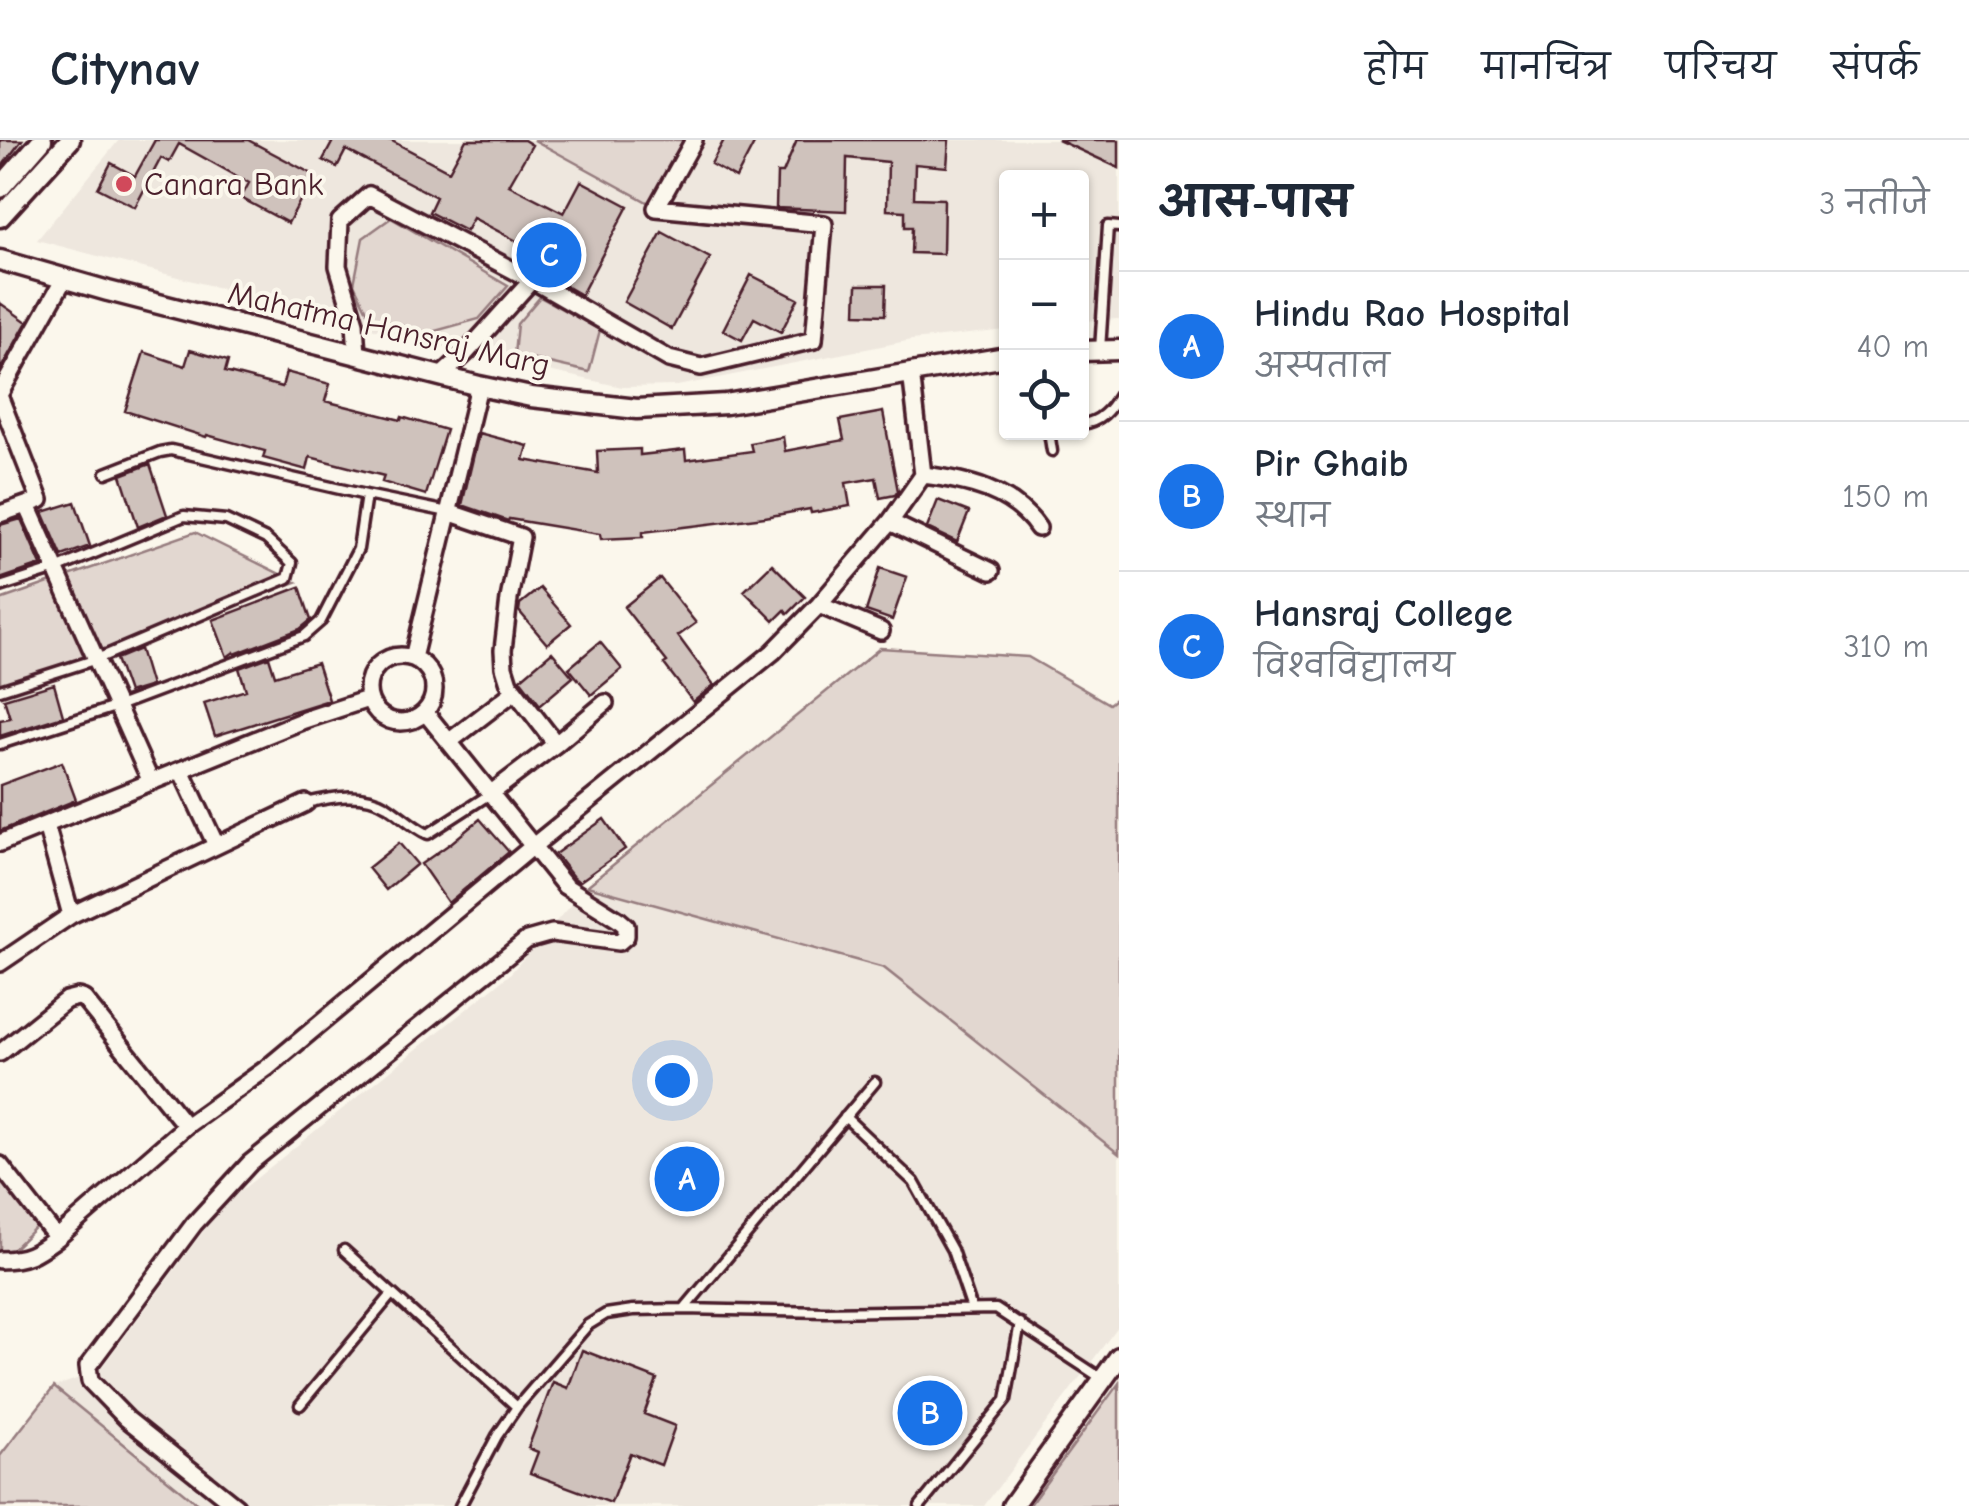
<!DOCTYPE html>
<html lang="hi">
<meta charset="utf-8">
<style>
:root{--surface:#fff;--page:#f2f2f3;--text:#1f2937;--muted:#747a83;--line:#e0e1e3;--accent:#1a73e8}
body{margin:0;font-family:"Comic Neue","Playpen Sans Deva",sans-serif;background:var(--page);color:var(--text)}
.controls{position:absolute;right:30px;top:30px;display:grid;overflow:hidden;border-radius:10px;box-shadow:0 2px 8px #0004}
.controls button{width:90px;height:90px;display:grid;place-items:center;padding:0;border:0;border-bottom:2px solid var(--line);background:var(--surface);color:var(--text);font:50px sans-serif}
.you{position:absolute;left:672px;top:940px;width:35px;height:35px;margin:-25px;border:8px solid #fff;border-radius:50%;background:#1a73e8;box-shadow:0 0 0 15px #1a73e833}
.badge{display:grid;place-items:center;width:65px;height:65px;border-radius:50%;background:var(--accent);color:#fff;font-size:32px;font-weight:700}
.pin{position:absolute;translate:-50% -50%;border:5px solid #fff;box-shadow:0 2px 10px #0006}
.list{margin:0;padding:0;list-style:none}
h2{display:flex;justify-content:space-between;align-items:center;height:130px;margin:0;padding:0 40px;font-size:42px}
h2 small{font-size:32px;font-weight:400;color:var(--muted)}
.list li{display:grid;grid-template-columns:65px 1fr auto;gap:30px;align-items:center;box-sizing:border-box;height:150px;padding:0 40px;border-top:2px solid var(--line)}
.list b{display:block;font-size:38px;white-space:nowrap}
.list p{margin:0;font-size:32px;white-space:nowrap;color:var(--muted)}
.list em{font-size:32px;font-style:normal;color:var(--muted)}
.icon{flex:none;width:55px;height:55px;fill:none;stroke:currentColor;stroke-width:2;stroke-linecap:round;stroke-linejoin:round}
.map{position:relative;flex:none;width:1119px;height:1366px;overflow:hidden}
header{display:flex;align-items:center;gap:60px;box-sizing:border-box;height:140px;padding:0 50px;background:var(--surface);border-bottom:2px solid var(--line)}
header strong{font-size:48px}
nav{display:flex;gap:55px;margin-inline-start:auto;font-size:35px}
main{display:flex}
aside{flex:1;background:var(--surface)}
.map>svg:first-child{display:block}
.built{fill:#eee7de}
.green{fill:#e2d7d0;stroke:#967b7e;stroke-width:2.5}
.building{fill:#cfc2bc;stroke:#4a1f2b;stroke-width:2.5}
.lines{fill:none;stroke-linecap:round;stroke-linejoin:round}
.service-casing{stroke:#4a1f2b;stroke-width:15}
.minor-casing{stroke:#4a1f2b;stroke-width:22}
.tertiary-casing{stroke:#4a1f2b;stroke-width:25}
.service{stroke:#fbf7ec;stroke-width:8}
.minor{stroke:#fbf7ec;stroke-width:15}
.tertiary{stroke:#fbf7ec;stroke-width:18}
.poi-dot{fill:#d1495b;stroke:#fbf7ec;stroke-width:4}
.labels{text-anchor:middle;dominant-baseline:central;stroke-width:8;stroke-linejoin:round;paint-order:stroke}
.poi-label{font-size:32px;fill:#4a1f2b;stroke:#fbf7ec;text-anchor:start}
.street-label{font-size:32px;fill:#4a1f2b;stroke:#fbf7ec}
</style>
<header>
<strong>Citynav</strong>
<nav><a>होम</a><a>मानचित्र</a><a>परिचय</a><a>संपर्क</a></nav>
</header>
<main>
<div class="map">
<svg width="1119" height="1366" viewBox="0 0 1119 1366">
<rect width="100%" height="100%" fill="#fbf7ec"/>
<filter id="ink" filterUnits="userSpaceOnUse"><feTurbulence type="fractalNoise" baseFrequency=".01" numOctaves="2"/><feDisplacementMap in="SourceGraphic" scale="20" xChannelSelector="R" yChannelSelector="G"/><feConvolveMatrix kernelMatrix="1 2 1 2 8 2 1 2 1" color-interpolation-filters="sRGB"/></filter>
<g filter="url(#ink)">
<!-- built -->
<path class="built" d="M119,0H1119V179L1082,181V38H1006V190L912,200L677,246L622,247L466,213L37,100Z
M587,746L884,828L1119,1014V1185L984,1366H200L54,1247L99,1231L223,1065L509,835Z"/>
<!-- green -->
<path class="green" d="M534,0H684L649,63Z
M391,78L508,146L479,179L428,193L370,177L354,144L363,98Z
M540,157L600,190L589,232L514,215L517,184Z
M195,392L296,442L0,549V460Z
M880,508L1028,517L1109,564L1119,556V1014L884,828L587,746Z
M0,1034L39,1084L9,1113H0Z
M1119,1243V1366H1029Z
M54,1247L200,1366H0V1316Z"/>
<!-- building -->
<path class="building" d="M0,0H22L0,29Z
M155,0H248L314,35L288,83L241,58L249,43L179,4L169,22L161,18L135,67L98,48L111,23L135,36Z
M327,0H390L449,31L466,0H524L532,5L509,45L564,73L581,41L628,66L581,155L560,143L568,128L473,78L466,91L429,72L436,57L346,10L337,27L323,20L332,3Z
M724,0H756L736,38L711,24Z
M797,0H949L947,27L915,24L914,58L944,59L943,114L911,113L912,87H905V71L887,70L888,22L847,18L846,71L776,68L777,33H783Z
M1058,0H1119V28Z
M662,92L710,118L672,189L624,162Z
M751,135L798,159L781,192L754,178L742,200L723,190Z
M857,145H886L885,175L856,174Z
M0,163L27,182L0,230Z
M190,210L228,221L225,232L282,247L286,232L330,244L325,261L401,280L402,277L446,290L426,355L382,342L384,336L310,317L307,330L263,318L265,311L207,295L206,297L125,271L144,212L185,226Z
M883,272L898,351L895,355L880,358L876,338L846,343L850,366L811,373L810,369L765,377L643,392V397L601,399L600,394L509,379L508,381L462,365L479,293L528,306L524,320L598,333L597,311L640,309V315L685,310L686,320L752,311L750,303L783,297L785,311L844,300L840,280Z
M150,324L167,375L138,387L121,335Z
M938,360L969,372L957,402L927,388Z
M75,362L90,406L62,416L43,372Z
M21,379L41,425L0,439V385Z
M772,424L805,457L788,474L785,470L774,481L744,451Z
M880,428L907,437L892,480L866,471Z
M660,438L696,483L678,496L714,545L693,562L664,524L667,522L624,467Z
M300,447L311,480L300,489L235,514L234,512L227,517L213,480Z
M540,448L571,484L547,504L519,471L520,464Z
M600,502L622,529L591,555L569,528Z
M140,509L151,546L128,553L116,519Z
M552,512L573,537L540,565L520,539Z
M269,517L275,536L317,523L329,560L215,596L204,563L246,550L239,528Z
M54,544L63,576L0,596V580L10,578L4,559Z
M62,622L76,660L0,691V645Z
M480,679L509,712L448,763L421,724L451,703Z
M604,679L625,709L579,742L573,737L555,714Z
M399,703L417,724L386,750L368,728Z
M582,1210L657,1239L644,1274L675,1286L661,1325L630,1313L611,1363L530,1333L538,1312L528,1308L553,1242L568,1248Z"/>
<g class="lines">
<defs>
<path id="service" d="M1100,210L1108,86L1119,87
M1082,284C1100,282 1110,270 1119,255
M1049,292L1052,311
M366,355L448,372
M0,447L56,429L184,376L226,380L266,399L292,423L288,438L97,519L0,550
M0,604L118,566L304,496L321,481L358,409L366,355L171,310L160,312L106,333
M306,663C332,657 362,651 387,666C401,675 413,687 428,694L490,654
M845,977L914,1042L952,1110L972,1169
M344,1110L517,1267
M684,1169L875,942
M300,1265L392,1154
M460,1366L497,1296L517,1267L588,1185L606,1174L633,1170L684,1169L826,1172L996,1169L1101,1238
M920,1366L1006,1260L1020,1183"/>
<path id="minor" d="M357,215L355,183L338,126L340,81L369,55L532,140L669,219L701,227L814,200L824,84L656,68L694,0
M911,232L923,335
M441,236L466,213L532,140
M0,253L64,139
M0,258L40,360L0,374
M27,365L151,642
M448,372L521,397L509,459L503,510L504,527L509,543L556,604L605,563
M890,382L991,431
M819,465L881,491
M368 549a33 33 0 1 1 66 0a33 33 0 1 1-66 0Z
M413,518L479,246
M450,601L515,551
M181,630L216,705
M490,654L556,604
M46,685L71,775L306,663
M0,703L304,580L368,559
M0,823L71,775
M0,913L66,860L78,857L84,859L186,986
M0,1025L57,1098
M0,1120C27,1120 36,1113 57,1098L186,986L267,928L532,707L773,512L819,465L890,382L923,335C966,340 1012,350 1038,388
M236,1366L127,1279L90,1241L88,1226L194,1084L250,1023L527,800L552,793L619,802L626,796V786L619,780L565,746L425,572"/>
<path id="tertiary" d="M0,48L42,0
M0,77L70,0
M0,120L108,151L479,246L531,257L637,269L726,264L1006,217
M1082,211L1119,210
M1012,1366L1119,1217"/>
</defs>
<!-- service casing -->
<use href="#service" class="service-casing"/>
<!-- minor casing -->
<use href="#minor" class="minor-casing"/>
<!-- tertiary casing -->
<use href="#tertiary" class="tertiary-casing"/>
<!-- service -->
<use href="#service" class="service"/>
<!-- minor -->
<use href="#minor" class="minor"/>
<!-- tertiary -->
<use href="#tertiary" class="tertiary"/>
</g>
</g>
<!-- markers -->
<circle class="poi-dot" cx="124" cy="44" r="10"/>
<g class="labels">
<!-- poi labels -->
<g class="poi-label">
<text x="144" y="44">Canara Bank</text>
</g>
<!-- street labels -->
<g class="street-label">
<text transform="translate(389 189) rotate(13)">Mahatma Hansraj Marg</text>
</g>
</g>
</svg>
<div class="controls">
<button>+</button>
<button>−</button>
<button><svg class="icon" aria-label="locate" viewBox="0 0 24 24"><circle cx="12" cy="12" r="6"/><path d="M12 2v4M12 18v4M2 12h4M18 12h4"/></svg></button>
</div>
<div class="you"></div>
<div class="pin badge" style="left:687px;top:1039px">A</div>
<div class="pin badge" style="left:930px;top:1273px">B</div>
<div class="pin badge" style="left:549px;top:115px">C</div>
</div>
<aside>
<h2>आस-पास<small>3 नतीजे</small></h2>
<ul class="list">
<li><span class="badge">A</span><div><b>Hindu Rao Hospital</b><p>अस्पताल</p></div><em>40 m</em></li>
<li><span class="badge">B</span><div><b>Pir Ghaib</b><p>स्थान</p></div><em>150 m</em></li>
<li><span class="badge">C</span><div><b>Hansraj College</b><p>विश्वविद्यालय</p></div><em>310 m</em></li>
</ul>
</aside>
</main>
